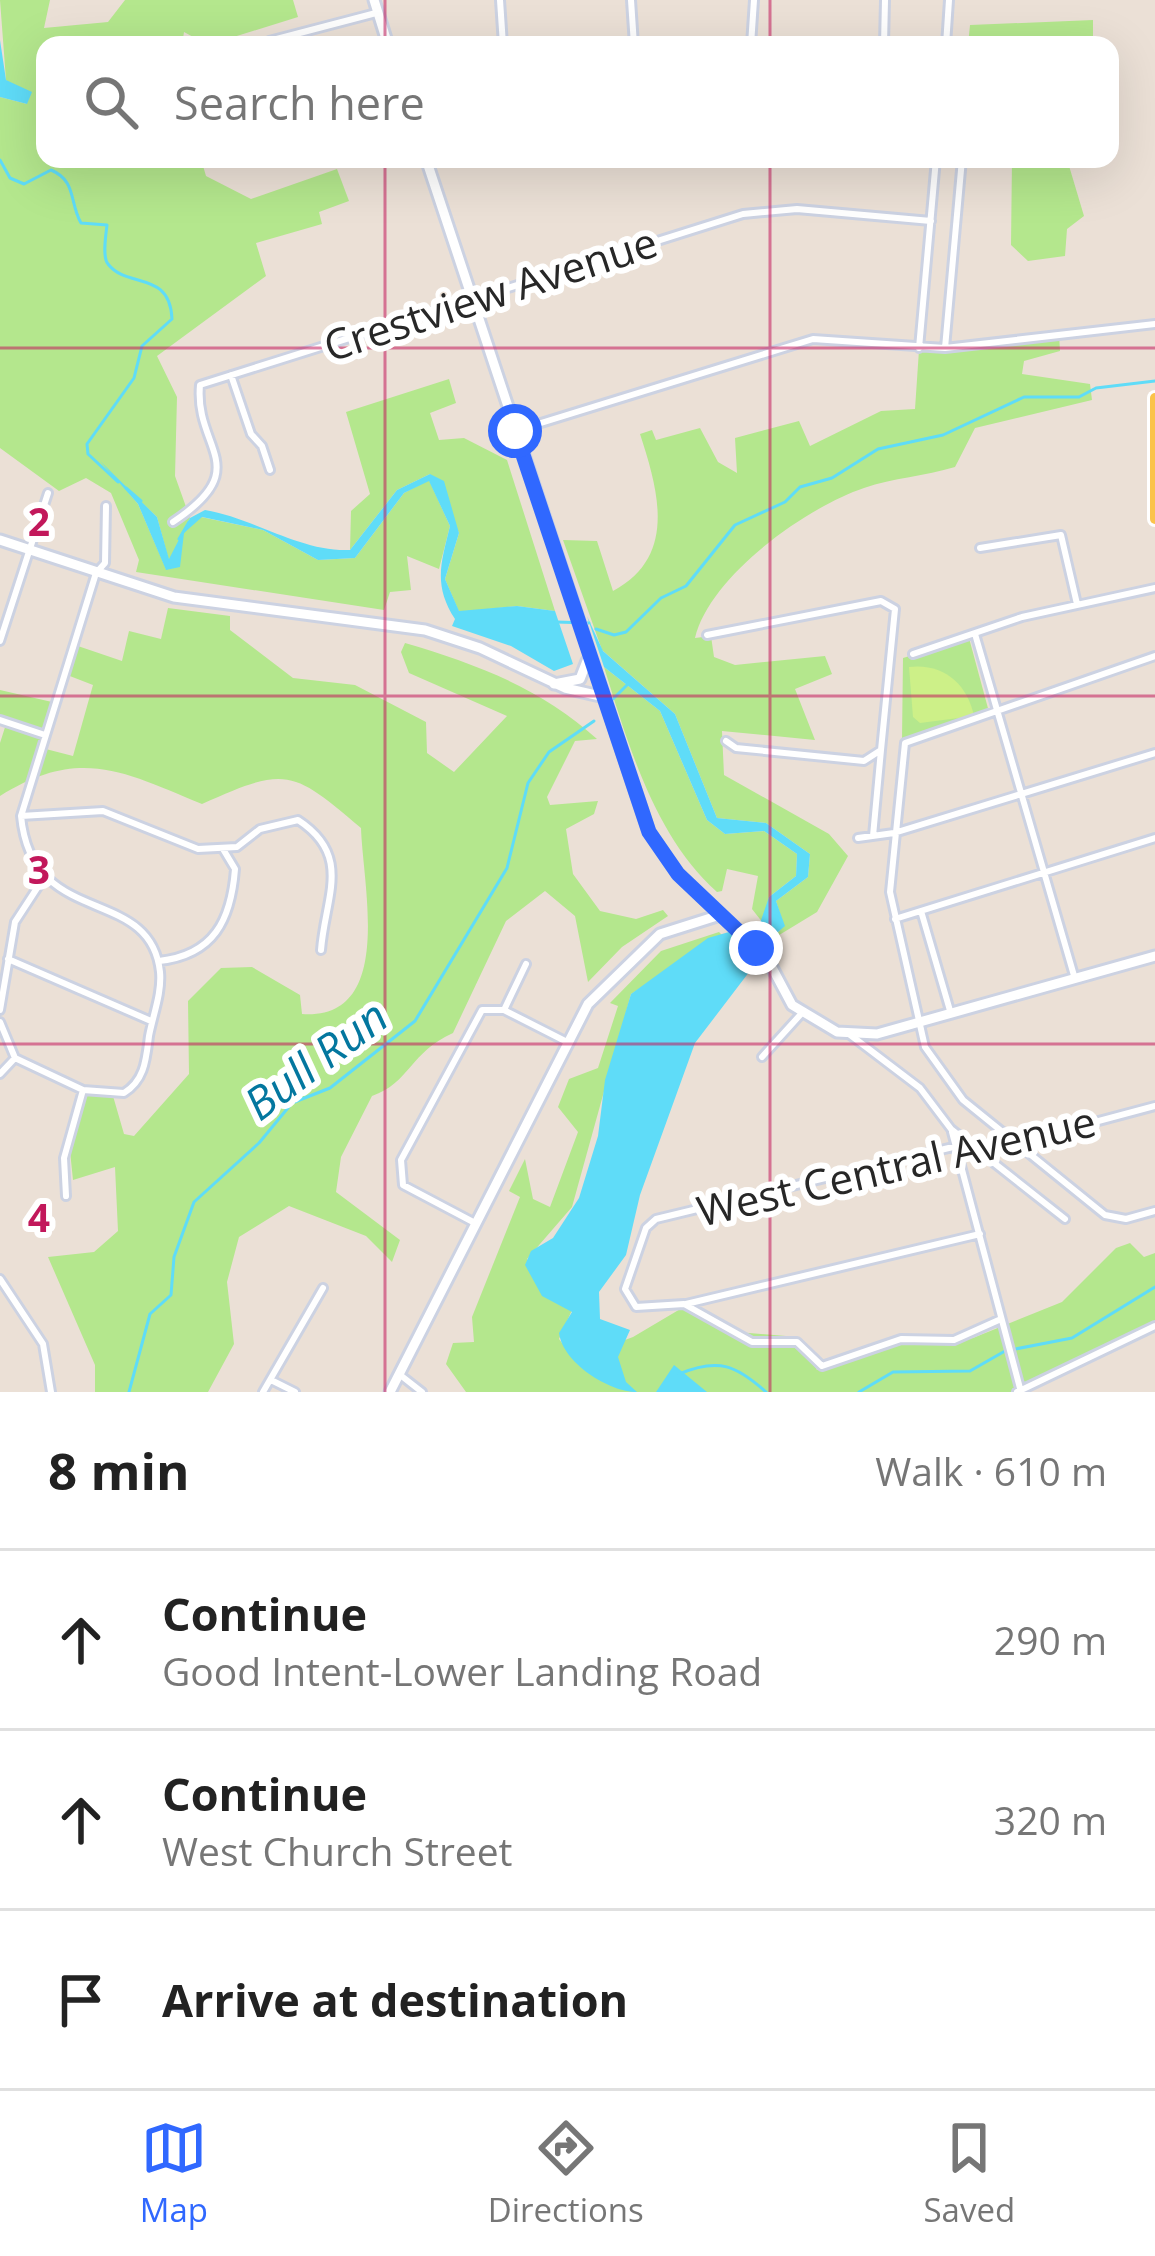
<!DOCTYPE html>
<meta charset="utf-8">
<style>
:root{--surface:#fff;--page:#f2f2f2;--text:#222;--muted:#767676;--line:#e0e0e0;--accent:#3068ff}
body{margin:0;font-family:"Open Sans",sans-serif;background:var(--page);color:var(--text)}
.stop{position:absolute;width:36px;height:36px;margin:-27px;border:9px solid #3068ff;border-radius:50%;background:#fff}
.stop.end{background:#3068ff;border-color:#fff;box-shadow:0 3px 12px #0008}
.list{margin:0;padding:0;list-style:none}
h2{display:flex;justify-content:space-between;align-items:center;height:156px;margin:0;padding:0 48px;font-size:51px}
h2 small{font-size:39px;font-weight:400;color:var(--muted)}
.list li{display:grid;grid-template-columns:78px 1fr auto;gap:36px;align-items:center;box-sizing:border-box;height:180px;padding:0 48px;border-top:3px solid var(--line)}
.list b{display:block;font-size:45px;white-space:nowrap}
.list p{margin:0;font-size:39px;white-space:nowrap;color:var(--muted)}
.list em{font-size:39px;font-style:normal;color:var(--muted)}
.icon{flex:none;width:66px;height:66px;fill:none;stroke:currentColor;stroke-width:2;stroke-linecap:round;stroke-linejoin:round}
.map{position:relative;flex:none;width:1155px;height:1392px;overflow:hidden}
.search{position:absolute;background:var(--surface);box-shadow:0 12px 48px #0002;left:36px;right:36px;top:36px;height:132px;display:flex;align-items:center;gap:30px;box-sizing:border-box;padding:0 42px;border-radius:24px;color:var(--muted);font-size:45px}
.sheet{height:696px;background:var(--surface)}
nav{display:flex;justify-content:space-around;align-items:center;box-sizing:border-box;height:168px;border-top:3px solid var(--line);background:var(--surface);font-size:33px;color:var(--muted)}
nav a{display:grid;justify-items:center;gap:6px}
nav .on{color:var(--accent)}
.map>svg:first-child{display:block}
.green{fill:#b4e78d;fill-rule:evenodd}
.pitch{fill:#cdf088}
.water{fill:#5fdcf8}
.lines{fill:none;stroke-linecap:round;stroke-linejoin:round}
.stream{stroke:#5fdcf8;stroke-width:3}
.minor-casing{stroke:#ccd2e2;stroke-width:12}
.tertiary-casing{stroke:#ccd2e2;stroke-width:15}
.secondary-casing{stroke:#ccd2e2;stroke-width:15}
.primary-casing{stroke:#fff;stroke-width:16}
.minor{stroke:#fff;stroke-width:6}
.tertiary{stroke:#fff;stroke-width:9}
.secondary{stroke:#fff;stroke-width:9}
.primary{stroke:#fbc34b;stroke-width:10}
.route{stroke:#3068ff;stroke-width:15}
.grid{fill:none;stroke:#c2185b;stroke-width:3;stroke-opacity:0.55}
.labels{text-anchor:middle;dominant-baseline:central;stroke-width:12;stroke-linejoin:round;paint-order:stroke}
.street-label{font-size:42px;fill:#272727;stroke:#fff}
.water-label{font-size:45px;font-style:italic;fill:#03779f;stroke:#fff}
.grid-label{font-size:39px;text-anchor:middle;font-weight:bold;fill:#c2185b;stroke:#fff;stroke-width:12;stroke-linejoin:round;paint-order:stroke}
</style>
<div class="map">
<svg width="1155" height="1392" viewBox="0 0 1155 1392">
<rect width="100%" height="100%" fill="#ebe0d6"/>
<!-- green -->
<path class="green" d="M0,0H50L44,28L108,22L125,0H293L298,17L208,45L184,32L182,45H45V159H201L206,176L251,199L337,169L349,201L319,212L322,224L256,243L266,276L157,356L177,397L175,476L190,518L184,531L201,517L263,530L318,560L355,558L404,493L429,480L450,526L439,569L407,556L411,590L390,592L384,610L136,572L139,560L111,493L86,478L59,491L0,448V97L27,104L6,80ZM116,478L157,517L169,561L184,533L166,569L138,504Z
M1093,20V37L1073,45H968L970,25Z
M1012,159H1067L1084,216L1067,229L1065,256L1028,261L1011,245Z
M1059,335L1060,351L1024,361L1022,374L1090,384L1092,400L975,428L955,467C925,476 893,478 864,488C805,508 710,576 695,638L711,636L714,657L735,665L825,656L832,674L795,689L815,740L722,731L724,775L829,834L848,856L817,912L771,940L784,926L776,901L808,877L810,854L766,823L717,818L675,714L602,650L563,540L597,541L613,591C677,557 659,492 640,434L652,430L656,440L700,428L718,462L737,473L735,438L799,421L810,446L881,411L915,409L919,350Z
M449,379L456,403L430,413L439,440L464,438L507,460L555,611L517,606L459,612L445,579L459,533L430,474L397,490L350,550L351,511L370,494L346,412Z
M168,608L230,616V630L293,678L355,685L426,722L427,753L454,772L507,716L409,673L401,652L405,643C476,664 541,688 597,739L575,741L547,797L550,805L598,801L594,814L566,829L573,874L600,911L636,919L663,910L668,916L622,947L588,982L575,916L545,891L506,921L453,1033C410,1052 410,1083 372,1096L341,1157L336,1192L400,1240L392,1262L366,1236L289,1206L239,1237L227,1282L234,1344L208,1392H95V1365L48,1257L94,1252L118,1231L115,1167L73,1180L68,1132L83,1092L113,1096L124,1134L134,1136L189,1074L188,1001L221,968L252,967L300,995L302,1014C395,1020 363,888 361,828C292,769 286,766 202,804C124,772 80,746 0,796V743L7,721L0,717V690L52,702L38,747L73,756L93,685L62,673L72,644L122,661L129,631L161,639Z
M969,638L989,712L902,739L903,658Z
M604,667L660,711L707,820L725,834L764,831L797,854L796,876L769,897L763,923L752,909L758,876L727,869L722,891L717,892C655,837 628,744 604,667Z
M719,932L723,936L631,994L572,1207L527,1259L549,1296L572,1310L559,1339L574,1359L633,1337L682,1308L737,1332L798,1337L817,1370L866,1348L973,1338L1062,1302L1116,1248L1130,1243L1144,1257L1155,1253V1324L1021,1392H466L446,1364L453,1343L474,1342L472,1317L520,1197L509,1191L525,1159L533,1199L550,1207L578,1132L558,1107L569,1079L598,1068L618,1006L610,1003L661,951Z"/>
<!-- pitch -->
<path class="pitch" d="M909,667C943,663 967,683 974,716L920,723L913,717Z"/>
<!-- water -->
<path class="water" d="M0,40L6,80L32,92L27,104L0,97Z
M100,461L157,517L169,559L190,518L205,510C254,518 300,552 350,550L397,490L430,474L444,481L459,533L445,579L459,611L517,606L555,611L573,664L554,671L511,646L452,626L455,619C433,585 441,563 450,526L429,481L404,493L355,558L318,560L263,530L202,517L184,533L180,567L166,570L138,504Z
M587,616L603,651L675,714L717,818L766,823L810,854L808,877L776,901L785,926L770,939L758,929L769,897L796,876L797,854L764,831L725,834L707,820L660,711L604,667Z
M729,932L756,957V963L695,1043L640,1195L626,1255L599,1292L600,1319L630,1330L618,1357L626,1382L637,1392C609,1392 563,1363 559,1333L572,1312L542,1296L525,1265L531,1251L553,1238L579,1198L598,1136L605,1080L631,994L708,938Z
M674,1365L707,1392H656Z"/>
<g class="lines">
<!-- stream -->
<path class="stream" d="M0,160L10,178L24,184L51,170C77,181 69,202 81,223L107,225C106,234 102,257 108,264C127,289 170,270 172,319L142,346L134,378L87,444L88,454L118,482
M126,488L141,501
M179,539L189,522
M556,622L589,623
M596,629L614,635L626,632L661,598L686,586L735,525L785,502L800,487L832,478L878,449L943,435L1024,397H1079L1096,388L1155,381
M613,699L629,683
M746,952L764,933
M679,1374C719,1357 737,1366 766,1392
M129,1392L150,1314L171,1295L174,1257L194,1202L259,1143L292,1103L330,1088L415,1021L507,868L528,783L549,752L594,721
M859,1392L893,1372L970,1371L1005,1351L1072,1338L1155,1287"/>
<defs>
<path id="minor" d="M500,0L503,45
M631,0L634,45
M269,41L376,13
M751,45L754,0
M884,45L885,0
M946,45L949,0
M919,348L936,159
M945,348L962,159
M231,375L251,434L262,446L270,470
M515,431L813,339L945,348L1155,324
M173,522C256,467 194,449 200,385L743,214L797,209L931,221
M980,548L1061,535L1077,604
M975,634L1075,979
M707,635L881,601L895,609L881,750L864,761L736,748L726,741
M0,641L48,493
M913,654L1022,617L1155,588
M1155,656L905,743L890,892L925,1047L963,1100L1105,1215L1126,1219L1155,1211
M0,720L45,735
M21,816L103,811L198,849L237,847L260,829L298,820C353,856 325,897 321,950
M873,836L881,750
M858,838L894,833L1155,753
M921,911L951,1014
M895,919L1155,838
M8,959L151,1021
M159,961C214,955 231,920 235,869L223,849
M0,1010L15,922L43,879
M504,1010L526,964
M0,1022L15,1058L83,1090L124,1093C145,1080 146,1059 149,1036C153,1015 162,993 160,972C150,883 32,931 21,816L96,573L105,563L106,506
M849,1034L920,1088L951,1129L1065,1219
M762,1057L801,1014
M0,1074L15,1058
M952,1132L1021,1392
M66,1196L64,1158L83,1090
M475,1223L403,1185L401,1160L482,1010H504L567,1042
M0,1279L43,1344L51,1392
M686,1304L980,1234
M1001,1319L954,1340L901,1339L822,1366L797,1342H752L684,1304L636,1307L625,1289L646,1228L656,1219L957,1146L1016,1143L1155,1106
M399,1374L422,1392
M271,1380L295,1392
M263,1392L323,1288
M1017,1392L1155,1326"/>
<path id="tertiary" d="M0,540L174,597L425,630L480,648L565,688L600,696"/>
<path id="secondary" d="M374,0L388,45
M426,159L649,832L678,874L767,958L792,1005L837,1032L877,1034L1155,956
M554,684L580,679L587,661
M390,1392L588,1004L660,934L720,915"/>
<path id="primary" d="M1155,398V519"/>
</defs>
<!-- minor casing -->
<use href="#minor" class="minor-casing"/>
<!-- tertiary casing -->
<use href="#tertiary" class="tertiary-casing"/>
<!-- secondary casing -->
<use href="#secondary" class="secondary-casing"/>
<!-- primary casing -->
<use href="#primary" class="primary-casing"/>
<!-- minor -->
<use href="#minor" class="minor"/>
<!-- tertiary -->
<use href="#tertiary" class="tertiary"/>
<!-- secondary -->
<use href="#secondary" class="secondary"/>
<!-- primary -->
<use href="#primary" class="primary"/>
</g>
<g class="lines">
<!-- route -->
<path class="route" d="M515,431L649,832L678,874L756,948"/>
</g>
<!-- grid -->
<path class="grid" d="M385,0V45M770,0V45M385,159V1392M770,159V1392M0,348H1155M0,696H1155M0,1044H1155"/>
<g class="labels">
<!-- street labels -->
<g class="street-label">
<text transform="translate(490 293) rotate(-18)">Crestview Avenue</text>
<text transform="translate(896 1165) rotate(-13)">West Central Avenue</text>
</g>
<!-- water labels -->
<g class="water-label">
<text transform="translate(315 1059) rotate(-37)">Bull Run</text>
</g>
</g>
<g class="grid-label">
<text x="39" y="536">2</text>
<text x="39" y="884">3</text>
<text x="39" y="1232">4</text>
</g>
</svg>
<div class="stop" style="left:515px;top:431px"></div>
<div class="stop end" style="left:756px;top:948px"></div>
<div class="search"><svg class="icon" aria-label="search" viewBox="0 0 24 24"><circle cx="10" cy="10" r="6"/><path d="M15 15l6 6"/></svg>Search here</div>
</div>
<section class="sheet">
<h2>8 min<small>Walk · 610 m</small></h2>
<ul class="list">
<li><svg class="icon" aria-label="ahead" viewBox="0 0 24 24"><path d="M12 20V5M6 11l6-6 6 6"/></svg><div><b>Continue</b><p>Good Intent-Lower Landing Road</p></div><em>290 m</em></li>
<li><svg class="icon" aria-label="ahead" viewBox="0 0 24 24"><path d="M12 20V5M6 11l6-6 6 6"/></svg><div><b>Continue</b><p>West Church Street</p></div><em>320 m</em></li>
<li><svg class="icon" aria-label="arrive" viewBox="0 0 24 24"><path d="M6 21V4h12l-3 4 3 4H6"/></svg><div><b>Arrive at destination</b></div></li>
</ul>
</section>
<nav>
<a class="on"><svg class="icon" aria-label="map" viewBox="0 0 24 24"><path d="M3 6l6-2 6 2 6-2v14l-6 2-6-2-6 2zM9 4v14M15 6v14"/></svg>Map</a>
<a><svg class="icon" aria-label="directions" viewBox="0 0 24 24"><path d="M12 3l9 9-9 9-9-9zM9 14v-3h6M13 9l2 2-2 2"/></svg>Directions</a>
<a><svg class="icon" aria-label="saved" viewBox="0 0 24 24"><path d="M7 4h10v16l-5-4-5 4z"/></svg>Saved</a>
</nav>
